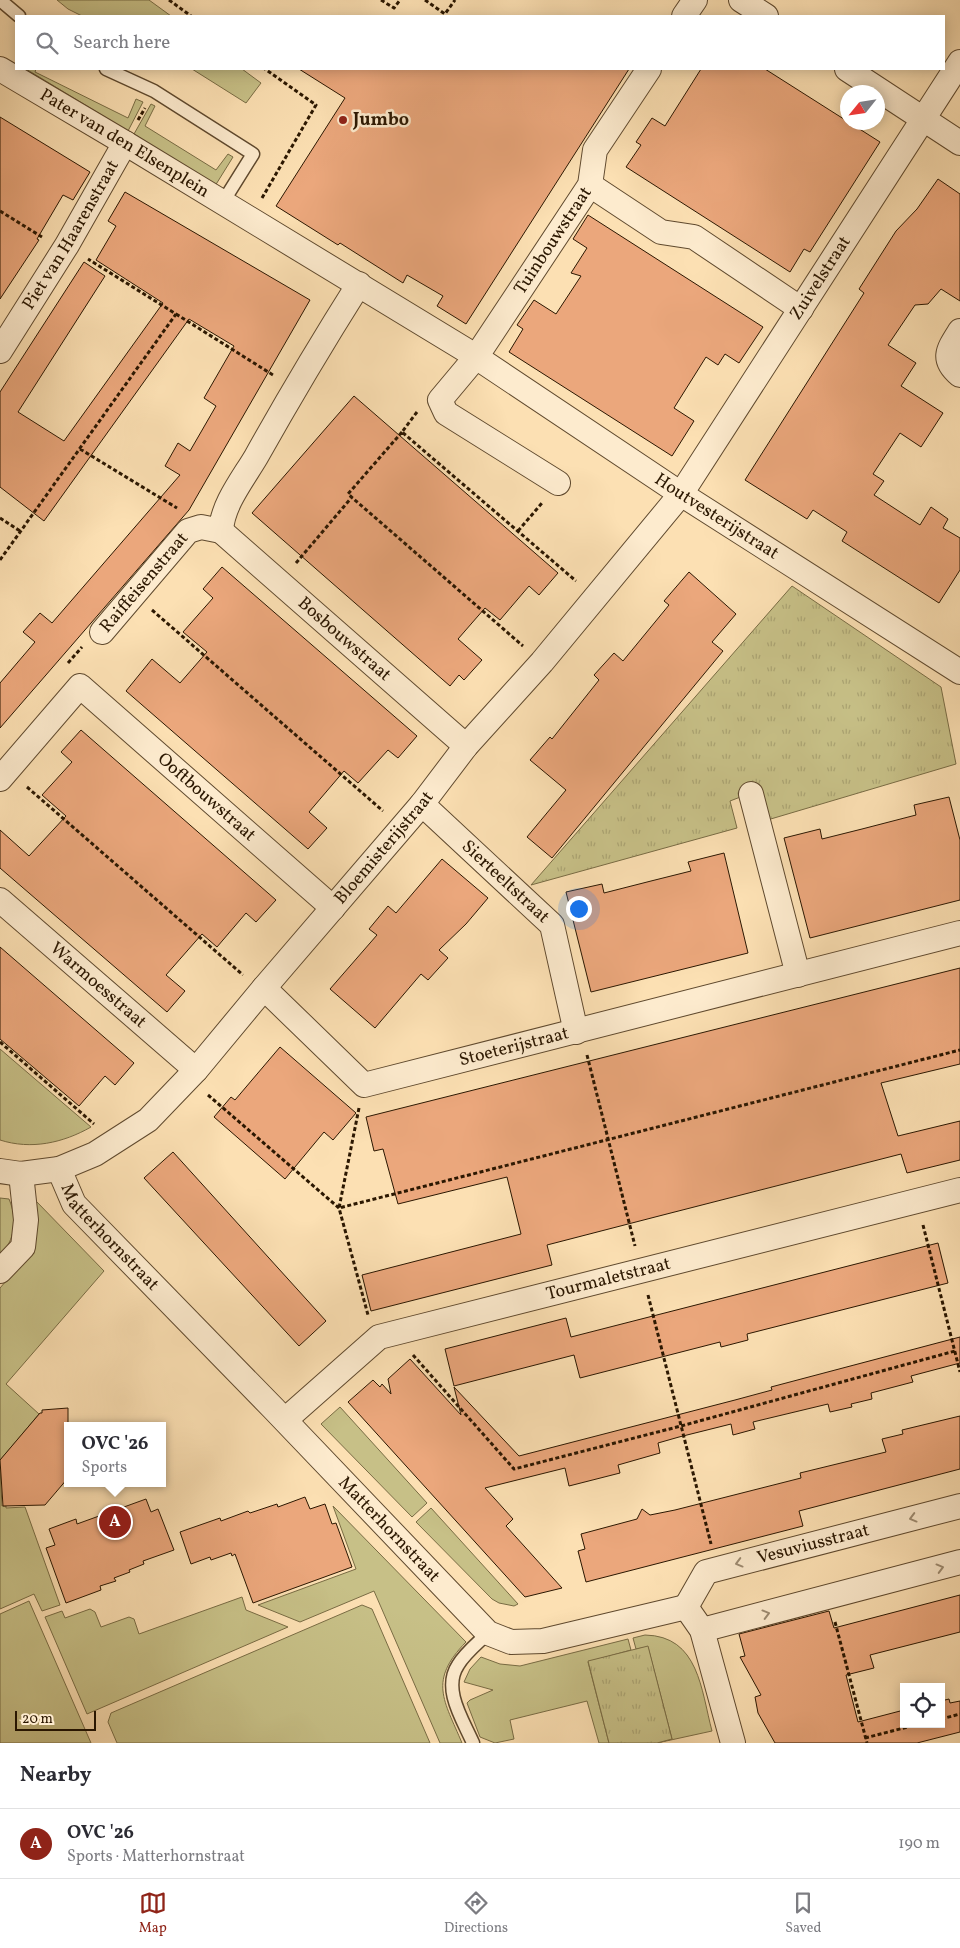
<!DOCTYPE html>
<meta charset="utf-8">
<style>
:root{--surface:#fff;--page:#f2f2f3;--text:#2b2b33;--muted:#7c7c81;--line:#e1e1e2;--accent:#8f2418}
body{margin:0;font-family:Vollkorn,serif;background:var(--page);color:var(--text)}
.controls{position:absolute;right:15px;bottom:15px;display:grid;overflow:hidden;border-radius:0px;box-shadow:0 2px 12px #0003}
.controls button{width:45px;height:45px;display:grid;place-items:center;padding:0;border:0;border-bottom:1px solid var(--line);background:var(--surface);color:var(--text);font:25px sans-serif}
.compass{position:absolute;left:840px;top:85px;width:45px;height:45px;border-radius:50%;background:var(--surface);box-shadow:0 2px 12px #0003;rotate:240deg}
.scale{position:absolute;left:15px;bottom:12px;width:81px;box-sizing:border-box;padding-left:5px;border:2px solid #2b1701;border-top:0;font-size:14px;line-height:18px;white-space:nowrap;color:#2b1701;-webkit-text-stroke:4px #fdebce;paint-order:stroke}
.you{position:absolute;left:578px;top:908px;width:18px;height:18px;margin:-12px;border:4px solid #fff;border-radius:50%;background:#1a73e8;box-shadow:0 0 0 8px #1a73e833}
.badge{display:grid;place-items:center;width:32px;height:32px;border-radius:50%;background:var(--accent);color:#fff;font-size:16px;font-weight:700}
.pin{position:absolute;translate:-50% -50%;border:2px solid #fff;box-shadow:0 1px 5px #0006}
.popup{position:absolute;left:64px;top:1422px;width:102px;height:65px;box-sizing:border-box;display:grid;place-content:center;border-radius:0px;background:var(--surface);filter:drop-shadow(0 1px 4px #0005);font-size:16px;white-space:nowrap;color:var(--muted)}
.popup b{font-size:19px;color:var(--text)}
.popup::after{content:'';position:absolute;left:50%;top:100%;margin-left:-10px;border:10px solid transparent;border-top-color:var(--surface)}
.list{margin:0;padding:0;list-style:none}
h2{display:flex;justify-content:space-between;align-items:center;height:65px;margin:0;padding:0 20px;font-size:21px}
h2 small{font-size:16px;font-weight:400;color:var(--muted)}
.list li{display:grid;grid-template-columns:32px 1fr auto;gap:15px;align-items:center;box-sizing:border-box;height:70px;padding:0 20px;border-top:1px solid var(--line)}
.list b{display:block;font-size:19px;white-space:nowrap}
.list p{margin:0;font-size:16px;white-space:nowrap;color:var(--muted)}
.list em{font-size:16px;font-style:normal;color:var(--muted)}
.icon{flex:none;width:28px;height:28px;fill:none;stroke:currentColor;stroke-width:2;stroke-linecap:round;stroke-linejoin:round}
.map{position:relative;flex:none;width:960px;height:1743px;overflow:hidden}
.search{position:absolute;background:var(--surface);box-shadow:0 2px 12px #0003;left:15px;right:15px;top:15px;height:55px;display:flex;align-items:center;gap:12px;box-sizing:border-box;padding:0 18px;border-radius:0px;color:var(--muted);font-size:19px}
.sheet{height:135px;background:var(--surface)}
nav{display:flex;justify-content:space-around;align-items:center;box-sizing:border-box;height:70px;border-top:1px solid var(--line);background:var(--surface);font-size:14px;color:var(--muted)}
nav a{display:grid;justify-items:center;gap:2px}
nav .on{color:var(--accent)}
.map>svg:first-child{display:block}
.grass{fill:#c7c087;stroke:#796c44}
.park{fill:url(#park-tufts);stroke:#796c44}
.building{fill:#eba77c;stroke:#2b1701}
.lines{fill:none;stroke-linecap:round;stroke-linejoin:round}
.lane-casing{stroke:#5f492e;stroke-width:15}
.street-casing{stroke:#5f492e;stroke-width:26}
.path{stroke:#2b1701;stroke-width:3;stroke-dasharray:4 2.5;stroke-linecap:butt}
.lane{stroke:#fdebce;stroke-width:12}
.street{stroke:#fdebce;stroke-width:24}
.oneway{stroke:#9e8c72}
.poi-dot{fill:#8f2418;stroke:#fdebce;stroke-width:2}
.labels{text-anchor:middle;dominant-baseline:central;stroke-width:5;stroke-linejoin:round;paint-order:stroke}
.poi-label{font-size:18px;font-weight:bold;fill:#2b1701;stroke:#fdebce;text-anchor:start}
.street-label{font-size:18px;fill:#2b1701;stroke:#fdebce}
</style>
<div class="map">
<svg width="960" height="1743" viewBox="0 0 960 1743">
<defs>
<pattern id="park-tufts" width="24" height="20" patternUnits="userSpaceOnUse" patternTransform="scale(1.25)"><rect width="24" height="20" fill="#c7c087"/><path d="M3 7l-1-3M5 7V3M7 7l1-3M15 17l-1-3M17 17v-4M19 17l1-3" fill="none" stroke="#aba473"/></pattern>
</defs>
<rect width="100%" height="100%" fill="#fce0b3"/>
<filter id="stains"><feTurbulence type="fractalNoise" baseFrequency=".004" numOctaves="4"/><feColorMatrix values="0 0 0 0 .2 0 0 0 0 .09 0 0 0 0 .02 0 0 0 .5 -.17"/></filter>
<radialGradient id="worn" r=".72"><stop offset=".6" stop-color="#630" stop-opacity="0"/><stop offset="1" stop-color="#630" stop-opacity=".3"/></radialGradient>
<!-- grass -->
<path class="grass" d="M57,0H149L171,16H82L68,9Z
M26,69H36L35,72L128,118L136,99L143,102L128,131Z
M192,69H242L261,83L246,103Z
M151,104L155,106L145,126L216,170L228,154L233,157L215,186L134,134Z
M0,1049L91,1127C63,1143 31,1150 0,1140Z
M0,1198L9,1199C18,1221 15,1238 0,1257Z
M36,1201L104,1271L6,1384L39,1414L2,1458V1460L0,1461V1288L26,1258Z
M340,1407L427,1503L412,1517L321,1424Z
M0,1468L2,1506H6V1508L25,1507L60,1605L42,1611L34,1594L0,1609Z
M333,1506L466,1642C428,1681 444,1700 462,1743H440L374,1591L300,1622L258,1605L356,1569Z
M431,1508L518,1604L514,1606L499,1603L492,1599L416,1522Z
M242,1597L246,1610L288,1627L87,1714L45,1617L62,1611L65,1618L90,1609L95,1612L101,1627L129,1617L134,1619L139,1634Z
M29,1601L91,1743H0V1614Z
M362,1605L372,1609L430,1743H117L108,1722L111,1713Z
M645,1635C699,1636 701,1690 712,1731L657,1743L672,1739L648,1647L636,1649L633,1638Z
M628,1639L631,1650L588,1662L609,1743H599L587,1701L510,1720L514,1739L495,1743L480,1737L467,1703L470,1700L493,1690L464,1682L470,1669L481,1657L500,1664L520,1666Z"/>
<!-- park -->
<path class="park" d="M792,586L941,687L956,764L764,821L756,791L730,801L737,828L531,885Z
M648,1646L672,1739L657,1743H609L588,1661Z"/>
<!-- building -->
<path class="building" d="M299,69H629L466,324L437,306L443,296L407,275L403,283L340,243L338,245L276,206L345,98Z
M701,69H765L880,142L810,252L804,249L790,272L626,167L641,145L636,142L652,118L665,126Z
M0,117L90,172L73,200L63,195L37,239L39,240L0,299Z
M938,179L960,194V301L941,289L928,304L915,305L888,345L916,363L901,386L943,413L921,447L900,433L873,474L884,481L874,495L920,525L931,507L948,519L943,528L960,538V570L939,603L842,541L847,532L813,510L807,519L745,480L864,293L859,289L896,231L917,209Z
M125,192L310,300L189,510L0,728V683L35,642L23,632L40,613L52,623L180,475L165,466L178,443L190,451L216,406L204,398L234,346L189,319L44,521L0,487V392L84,262L105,276L18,412L64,441L163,303L96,260L116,226L108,221Z
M588,215L763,327L739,363L725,354L718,365L706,357L674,408L694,421L672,456L509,352L523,329L517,325L534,300L556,314L581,276L571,273L587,248L573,239Z
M354,396L558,573L539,595L529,586L500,620L485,608L458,639L482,660L464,680L459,675L450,686L252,513Z
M222,567L417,736L398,758L388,750L358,783L344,771L309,812L327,828L308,849L126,691L152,659L180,683L207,652L183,632L213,598L203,589Z
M689,572L736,614L712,642L723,651L552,858L527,837L566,790L530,760L550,737L552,739L599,680L594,675L614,653L623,661L669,605L664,601Z
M81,730L276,900L256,922L246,913L217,947L202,934L166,975L185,991L167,1012L0,868V830L29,856L66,816L42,795L72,762L61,752Z
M949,797L960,840V900L810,938L784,838L820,829L822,839L862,829L916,815L914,805Z
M724,853L748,953L591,992L566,892L602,884L604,893L651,881L691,871L688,862Z
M442,859L488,898L466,924L439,950L448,958L428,980L421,974L375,1028L330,989L377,935L369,929L388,906L396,913Z
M0,947L134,1063L115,1085L105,1076L79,1106L0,1039Z
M960,968V1064L881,1083L898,1136L960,1121V1160L907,1173L901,1154L659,1216L547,1245L552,1265L371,1311L362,1275L521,1234L507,1177L398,1204L383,1149L374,1151L366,1117Z
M280,1047L356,1113L333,1140L324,1132L285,1179L214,1117L231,1097L235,1100Z
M173,1152L326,1321L299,1346L144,1178Z
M938,1243L948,1283L747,1334L748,1340L721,1347L720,1342L580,1378L574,1355L454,1386L445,1349L566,1318L571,1337Z
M960,1337V1363L911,1376L913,1382L871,1393L872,1399L851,1404L852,1407L830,1412L828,1404L753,1422L755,1429L733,1435L731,1424L679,1437L658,1443L660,1453L618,1465L620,1473L569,1486L565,1468L485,1488L513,1519L506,1526L562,1588L525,1597L348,1402L373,1380L380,1387L382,1384L391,1394L388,1379L410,1359L461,1415L454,1387L519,1456L735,1400L772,1390L771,1387Z
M68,1408V1478L45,1505L3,1506L0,1460L40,1413H42V1410Z
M960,1416V1469L799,1511L803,1526L586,1582L578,1551L585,1549L581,1534L637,1519L642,1509L650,1515L675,1510L801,1478L800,1473L886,1452L882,1439L903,1434L902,1430Z
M305,1497L310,1509L325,1504L332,1524L336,1523L352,1567L253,1603L235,1554L232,1556L231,1553L211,1560L210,1557L191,1564L180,1532L220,1518L221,1521L248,1511L250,1513L277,1504L278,1507Z
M146,1499L151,1512L158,1509L174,1550L143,1561L144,1564L129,1570L130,1572L114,1578L116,1581L100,1586L101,1590L66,1603L46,1548L55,1545L49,1529L76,1519L77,1524Z
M960,1595V1632L870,1655L874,1668L846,1675L858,1722L904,1710V1724H941V1701L949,1699L950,1703L960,1701V1732L917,1743H775L758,1713L755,1697L761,1695L740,1657L745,1656L739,1634L829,1611L834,1628Z"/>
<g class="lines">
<defs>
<path id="lane" d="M0,0L19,16
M106,69L154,91L253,154L223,202
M473,1743C463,1720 442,1689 458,1665C465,1653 478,1643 488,1633"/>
<g id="street">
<path d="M741,0L766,16"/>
<path d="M684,16L695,0"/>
<path id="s1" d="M0,69L125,143L464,349L681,494L960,672"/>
<path d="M847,69L960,143"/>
<path d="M590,185L661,232L694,237L801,309"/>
<path d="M960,331C948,350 941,359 960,375"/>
<path id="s2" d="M0,351L67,245L125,143"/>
<path id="s3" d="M558,483L446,413L440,400L476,357L590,185L595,150L649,69"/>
<path id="s4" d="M221,531L466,746"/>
<path id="s5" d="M102,632L188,531L201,527L221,531C222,505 243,479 256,457C289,398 323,341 359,284"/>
<path id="s6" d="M0,779L80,686L333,908"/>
<path d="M751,794L798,975"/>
<path id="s7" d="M422,804L552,925L576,1032"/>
<path id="s8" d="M0,900L196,1070"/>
<path id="s9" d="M264,988L364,1085L960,933"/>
<path id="s10" d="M59,1169L74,1204L273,1408L488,1633L511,1642L543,1641L686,1607L702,1630L733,1743"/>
<path id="s11" d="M0,1171L21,1174L59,1169L95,1154L148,1120L196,1070L264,988L422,804L466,746L542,662L681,494L960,62"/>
<path d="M0,1271L23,1247L26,1220L21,1174"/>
<path id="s12" d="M285,1420L379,1337L960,1190"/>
<path id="s13" d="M686,1607L706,1572L960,1506"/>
<path d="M702,1630L960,1562"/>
</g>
</defs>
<!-- lane casing -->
<use href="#lane" class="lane-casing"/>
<!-- street casing -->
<use href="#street" class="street-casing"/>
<!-- path -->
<path class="path" d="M169,0L191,16
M381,0L394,8L400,0
M425,0L445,14L455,0
M138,120L145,108
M262,198L316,105L265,69
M0,211L42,237
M176,314L273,375
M417,412L402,432L576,581
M402,432L348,494L523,646
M80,449L177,508
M0,518L20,531
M518,531L542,503
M0,560L176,314L88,259
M296,563L352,497
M152,610L383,811
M68,663L82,647
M27,787L243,975
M0,1042L94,1124
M587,1055L635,1246
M208,1095L339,1208L368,1315
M359,1108L339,1208L960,1050
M923,1225L960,1372
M648,1295L711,1544
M413,1355L514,1469L681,1426L955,1351
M835,1622L867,1743
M941,1719L960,1714
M865,1738L919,1724"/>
<!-- lane -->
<use href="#lane" class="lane"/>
<!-- street -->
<use href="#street" class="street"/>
</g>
<!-- one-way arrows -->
<defs><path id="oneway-chevron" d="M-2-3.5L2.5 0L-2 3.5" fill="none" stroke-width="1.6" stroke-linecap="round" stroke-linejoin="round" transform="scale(1.25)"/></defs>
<g class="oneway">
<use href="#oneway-chevron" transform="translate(913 1518) rotate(165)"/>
<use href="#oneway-chevron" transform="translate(739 1563) rotate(165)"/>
<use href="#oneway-chevron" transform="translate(940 1568) rotate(-15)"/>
<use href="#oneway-chevron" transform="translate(766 1614) rotate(-15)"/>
</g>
<!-- markers -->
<circle class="poi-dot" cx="343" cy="120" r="5"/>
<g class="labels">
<!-- poi labels -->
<g class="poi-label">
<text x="353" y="120">Jumbo</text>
</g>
<!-- street labels -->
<g class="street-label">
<text stroke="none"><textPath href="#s1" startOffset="145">Pater van den Elsenplein</textPath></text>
<text stroke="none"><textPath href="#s2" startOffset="136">Piet van Haarenstraat</textPath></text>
<text stroke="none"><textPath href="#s3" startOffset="342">Tuinbouwstraat</textPath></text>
<text stroke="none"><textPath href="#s11" startOffset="1241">Zuivelstraat</textPath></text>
<text stroke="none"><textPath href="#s1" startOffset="845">Houtvesterijstraat</textPath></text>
<text stroke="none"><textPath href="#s5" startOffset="65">Raiffeisenstraat</textPath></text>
<text stroke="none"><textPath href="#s4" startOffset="164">Bosbouwstraat</textPath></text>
<text stroke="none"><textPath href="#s6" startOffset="291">Ooftbouwstraat</textPath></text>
<text stroke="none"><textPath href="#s11" startOffset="522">Bloemisterijstraat</textPath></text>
<text stroke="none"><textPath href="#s7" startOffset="114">Sierteeltstraat</textPath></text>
<text stroke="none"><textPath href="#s8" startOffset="130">Warmoesstraat</textPath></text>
<text stroke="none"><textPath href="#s9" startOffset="294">Stoeterijstraat</textPath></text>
<text stroke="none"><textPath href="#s10" startOffset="86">Matterhornstraat</textPath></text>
<text stroke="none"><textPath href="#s12" startOffset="362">Tourmaletstraat</textPath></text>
<text stroke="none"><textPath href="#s10" startOffset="491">Matterhornstraat</textPath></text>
<text stroke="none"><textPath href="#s13" startOffset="151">Vesuviusstraat</textPath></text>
</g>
</g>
<rect width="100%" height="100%" filter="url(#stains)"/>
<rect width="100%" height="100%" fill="url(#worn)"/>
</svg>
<div class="controls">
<button><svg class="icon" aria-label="locate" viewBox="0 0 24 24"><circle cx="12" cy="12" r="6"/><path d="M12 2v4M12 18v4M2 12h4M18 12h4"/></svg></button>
</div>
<svg class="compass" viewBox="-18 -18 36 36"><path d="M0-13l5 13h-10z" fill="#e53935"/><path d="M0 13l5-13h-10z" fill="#7c7c81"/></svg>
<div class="scale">20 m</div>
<div class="you"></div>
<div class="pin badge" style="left:115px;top:1522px">A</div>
<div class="popup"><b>OVC '26</b>Sports</div>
<div class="search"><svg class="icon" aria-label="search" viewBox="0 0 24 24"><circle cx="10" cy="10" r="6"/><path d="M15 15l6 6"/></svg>Search here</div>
</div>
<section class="sheet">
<h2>Nearby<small></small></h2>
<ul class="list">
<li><span class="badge">A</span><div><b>OVC '26</b><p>Sports · Matterhornstraat</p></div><em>190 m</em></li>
</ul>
</section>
<nav>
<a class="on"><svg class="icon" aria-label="map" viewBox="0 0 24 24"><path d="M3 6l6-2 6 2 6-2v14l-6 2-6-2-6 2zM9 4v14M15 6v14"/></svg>Map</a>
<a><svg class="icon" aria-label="directions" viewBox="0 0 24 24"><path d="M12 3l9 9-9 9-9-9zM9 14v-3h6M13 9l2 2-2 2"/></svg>Directions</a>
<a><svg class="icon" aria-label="saved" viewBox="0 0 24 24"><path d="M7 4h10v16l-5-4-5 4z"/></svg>Saved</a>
</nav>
